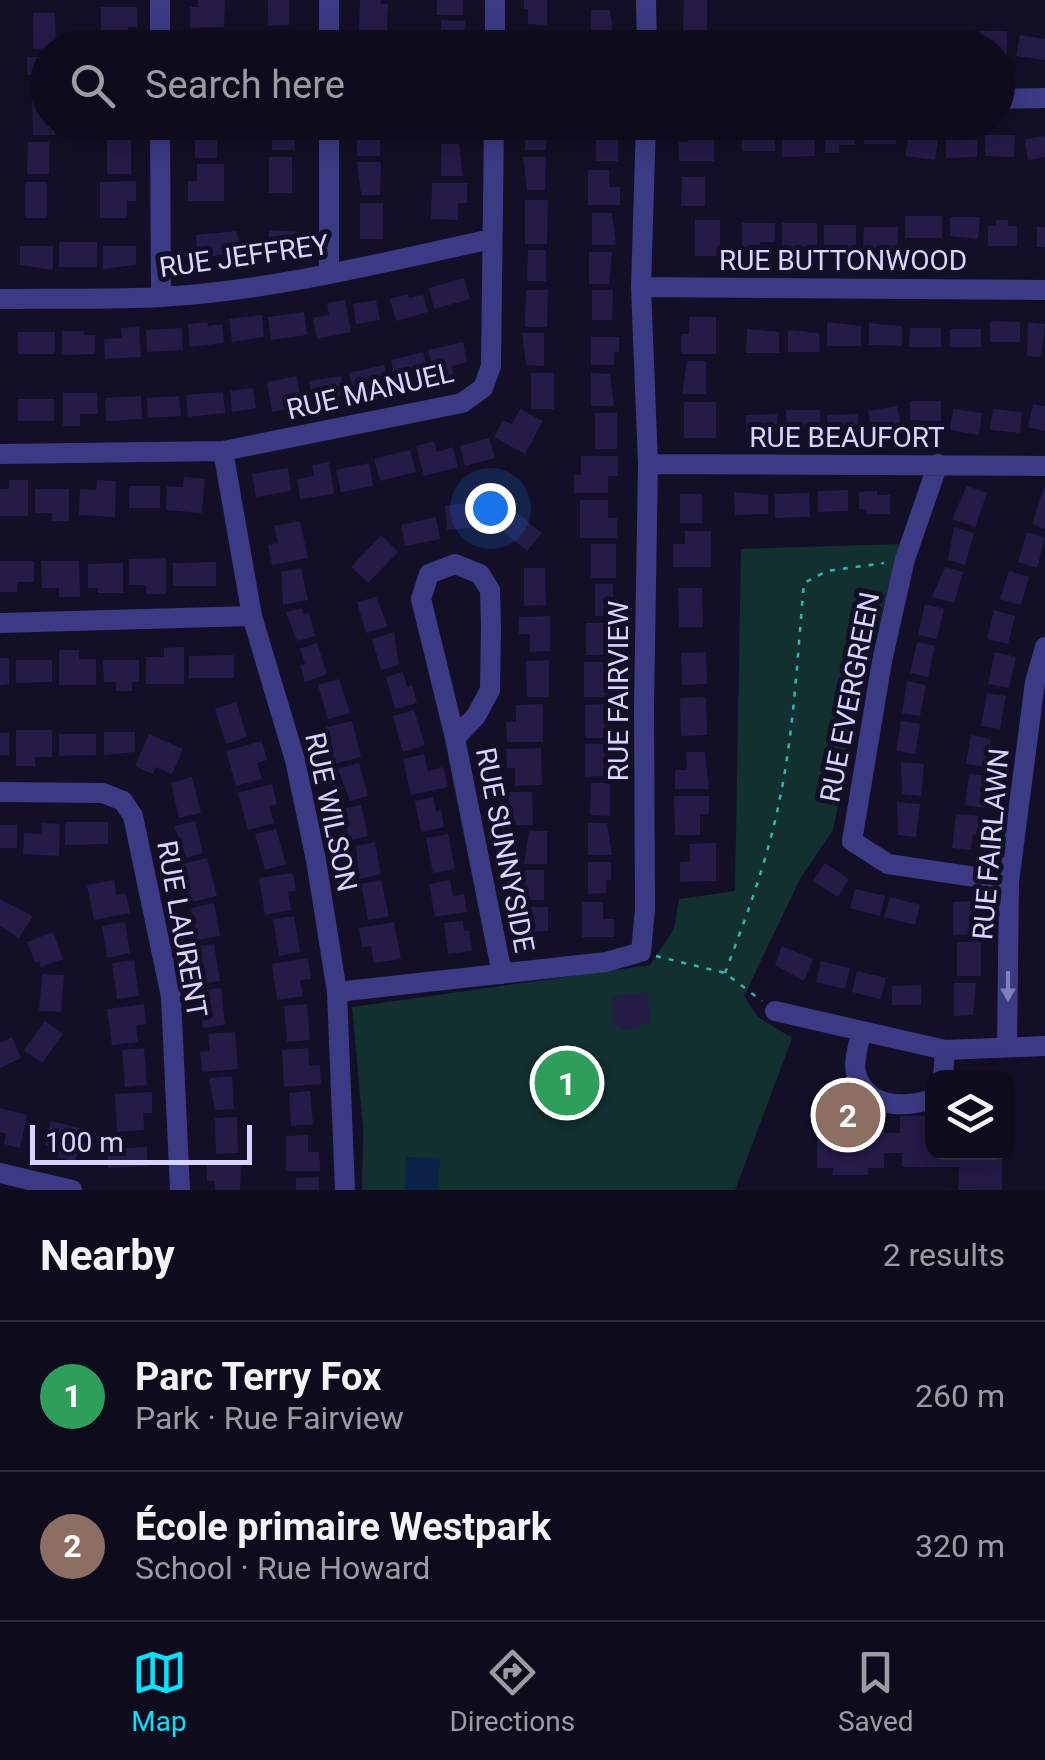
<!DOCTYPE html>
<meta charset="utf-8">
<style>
:root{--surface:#0e0b1c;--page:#171425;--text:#f1f3f6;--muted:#9b9ba3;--line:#2e2b3b;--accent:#00e5ff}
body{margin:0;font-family:Roboto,sans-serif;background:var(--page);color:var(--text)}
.controls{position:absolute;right:30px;bottom:30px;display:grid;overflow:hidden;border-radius:20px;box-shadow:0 5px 25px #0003}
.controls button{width:90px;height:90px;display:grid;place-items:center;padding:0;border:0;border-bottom:2px solid var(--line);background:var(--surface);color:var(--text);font:50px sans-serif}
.scale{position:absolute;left:30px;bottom:25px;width:222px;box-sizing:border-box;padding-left:10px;border:5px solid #d9d4ff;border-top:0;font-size:28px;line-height:35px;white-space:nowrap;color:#d9d4ff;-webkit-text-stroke:8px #130f26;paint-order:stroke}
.you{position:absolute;left:490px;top:508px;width:35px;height:35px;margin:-25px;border:8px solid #fff;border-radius:50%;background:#1a73e8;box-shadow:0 0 0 15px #1a73e833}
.badge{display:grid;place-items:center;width:65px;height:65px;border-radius:50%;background:var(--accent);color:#fff;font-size:32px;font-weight:700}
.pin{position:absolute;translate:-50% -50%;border:5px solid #fff;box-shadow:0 2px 10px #0006}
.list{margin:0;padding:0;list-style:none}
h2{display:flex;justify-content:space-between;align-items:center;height:130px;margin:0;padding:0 40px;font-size:42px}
h2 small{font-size:32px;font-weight:400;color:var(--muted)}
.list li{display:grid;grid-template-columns:65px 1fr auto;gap:30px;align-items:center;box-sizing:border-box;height:150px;padding:0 40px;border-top:2px solid var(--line)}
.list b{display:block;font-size:38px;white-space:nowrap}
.list p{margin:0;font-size:32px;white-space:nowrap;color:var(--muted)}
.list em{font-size:32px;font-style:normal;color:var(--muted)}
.icon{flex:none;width:55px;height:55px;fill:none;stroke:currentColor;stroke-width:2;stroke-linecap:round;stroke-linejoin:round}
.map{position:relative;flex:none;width:1045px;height:1190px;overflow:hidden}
.search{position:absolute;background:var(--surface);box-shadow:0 5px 25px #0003;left:30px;right:30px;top:30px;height:110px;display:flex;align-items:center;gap:25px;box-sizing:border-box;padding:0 35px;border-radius:55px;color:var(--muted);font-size:38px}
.sheet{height:430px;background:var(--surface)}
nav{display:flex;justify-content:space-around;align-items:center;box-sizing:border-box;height:140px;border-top:2px solid var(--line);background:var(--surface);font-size:28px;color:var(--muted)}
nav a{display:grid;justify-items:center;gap:5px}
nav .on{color:var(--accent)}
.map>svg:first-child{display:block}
.green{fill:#12302f}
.water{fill:#0c2248}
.building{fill:#241b47}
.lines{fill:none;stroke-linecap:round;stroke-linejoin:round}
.path{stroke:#2fb8b0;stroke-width:2.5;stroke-dasharray:5 8;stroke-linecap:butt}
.minor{stroke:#3d3a85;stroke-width:20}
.oneway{fill:#837fbc}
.labels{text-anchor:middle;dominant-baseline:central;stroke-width:10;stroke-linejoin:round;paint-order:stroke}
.street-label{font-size:28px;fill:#d9d4ff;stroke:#130f26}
</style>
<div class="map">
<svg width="1045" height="1190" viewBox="0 0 1045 1190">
<rect width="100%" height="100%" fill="#130f26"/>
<!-- green -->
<path class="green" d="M899,544L852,735L833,830L801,877L744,996L758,1017L792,1038L735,1190H362L363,1128L352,1007L650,965L674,929L679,899L735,891L741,549Z"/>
<!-- water -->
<path class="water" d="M406,1157L440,1158L438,1190H405Z"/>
<!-- building -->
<path class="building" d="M198,0H225L224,27L190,28V7H198Z
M268,0H289V25L268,26Z
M360,0H381L380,4H388L387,30H359Z
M437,0H463V15H437Z
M524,0H547V25L528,24V9H524Z
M684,0H707V31H683Z
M101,7H137V27H128L127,43H101Z
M591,10H610L614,41H596V34H591Z
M33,13H55L56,48L33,49Z
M441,20L465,21L464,48H441Z
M526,31H552V48H526Z
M980,31H1007V67H998V48H979Z
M193,34H216V48H193Z
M267,34H288V48H267Z
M928,35L931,48H900L899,41Z
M1020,35L1045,39V60L1016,56Z
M939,36H970V48H939Z
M687,37H709V48H687Z
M358,38H380V48H358Z
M778,42H811V48H778Z
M27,57H48V92H35V75H27Z
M32,99H48V122H55V135H33Z
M100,122H127V131H100Z
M195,122H217V158H195Z
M272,122H291V134H295V150H272Z
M436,122H461V137H436Z
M526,122H547L546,150H525Z
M688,123H714V161H679V142H688Z
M357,124H380V156H357Z
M864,124H896V144H864Z
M825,125H855V145H839V153H825Z
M742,127L775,131V151H742Z
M596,132H618V161H596Z
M782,133L815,138V156L782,157Z
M909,134L938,139L935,160L905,156Z
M985,135H1015L1014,157L985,156Z
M1045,136V157L1028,160L1025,139Z
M131,138V174H107V139Z
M946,139L977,140V157L946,158Z
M28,142H49V174H27Z
M441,144H459L463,176H441Z
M269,157H292V193H269Z
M523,157H546L545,190H527Z
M357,162H381L380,195H361Z
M197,164H224V201H188V181H197Z
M588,170H609V187H620V205H588Z
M682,177H705V206H681Z
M136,181V201H127V218H100V182Z
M25,182H47V218H25Z
M432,183H467V203H458V220L431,219Z
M525,200H548L547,244H525Z
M360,203H383V239H360Z
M592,213H612L616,245H592Z
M905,216H942V238H905Z
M950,217H980L978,239L950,236Z
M695,220H720V256H695Z
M996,220H1008V226H1017V246H988V226H996Z
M742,223H775V242H760V247H742Z
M782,223H817V248H782Z
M824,225H856V249L824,246Z
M864,227H898L897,251H863Z
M1037,227H1045V247H1037Z
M269,230L301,232L300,252L268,250Z
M237,231L240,253L198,258L196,235Z
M59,242H97V267H59Z
M20,246H53V270L20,265Z
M103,246H136V265L103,269Z
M528,250H546V281H527Z
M589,252H612L609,284H589Z
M464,278L470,299L434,309L429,288Z
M526,290H548L547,327H525Z
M592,290H613L612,320H592Z
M408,294L409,298L423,295L428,312L396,321L390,299Z
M345,300L351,332L317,339L313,318L329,315L327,303Z
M376,300L380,320L356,324L353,304Z
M304,312L307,335L271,340L268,317Z
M262,315L264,337L232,342L229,319Z
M689,317H716V354H681V334H689Z
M990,321L1020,322V342H990Z
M207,322L208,326L222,324L224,343L190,347L188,324Z
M827,322L861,326V346H827Z
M1028,322L1045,324L1041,357L1027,356Z
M869,323L902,326V346L869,345Z
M139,327L141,357L105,359L104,339L122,338L121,328Z
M182,328L183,350L147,352L146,330Z
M910,328H941V347H909Z
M747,329L779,332V353H746Z
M950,329H981V347H950Z
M788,330L819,333L820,352H788Z
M62,331H84V335H95V354L62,355Z
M18,332H55V354H18Z
M522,333H544V366L526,365Z
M591,337H619V352H614V365H591Z
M463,342L467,362L452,366L454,376L436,380L428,350Z
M423,352L429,374L395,379L391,360Z
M687,361H706V394H682Z
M384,365L389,387L353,394L349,373Z
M531,373H554V409H531Z
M591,373L610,374L614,406H591Z
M297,376L300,397L287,399L288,409L272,412L267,382Z
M341,376L344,395L331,398V402L313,406L309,381Z
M253,388L256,408L232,412L230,391Z
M223,392L225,413L188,417L186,395Z
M63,393H97L98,414H80V426H63Z
M141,396L142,419L106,421L105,398Z
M179,396L181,416L148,418L147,398Z
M18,399H54V421H18Z
M910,401H941V421L910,420Z
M684,402H716V438H684Z
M1033,404L1045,406V431L1028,427Z
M897,406L901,425L872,431L868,411Z
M520,409L543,421L525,454L494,437L503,420L512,424Z
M953,409L982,413L979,435L950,430Z
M993,409L1022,412L1020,433L990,430Z
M786,410H820V432L787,429Z
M595,413H617V449H595Z
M777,414V434L746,435V415Z
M858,414L859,434H828L827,415Z
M489,438L495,458L465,466L460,446Z
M434,441L437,452L453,447L458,467L424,476L416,446Z
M410,450L416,472L380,481L374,459Z
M581,456H618V476H608V493H574V475H581Z
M329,462L334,494L300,499L297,479L314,476L312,465Z
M369,463L373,486L341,492L336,470Z
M288,468L291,491L256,497L252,474Z
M184,477L205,479L202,513L166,510L167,486L183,487Z
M9,480H28V516H0V489H9Z
M97,480L116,481L115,517L79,515L80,489L96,490Z
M129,486H160V508H129Z
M967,486L987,493L975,527L952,519Z
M1044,488H1045V529L1032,524Z
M35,489H69V521H52V513H35Z
M848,490V511L818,512V491Z
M877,491V495H890V514H867L866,509H859V492Z
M734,492L768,495V514L735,515Z
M809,493L810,517L775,518V494Z
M680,494H702V523H680Z
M580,500H608V518H617V538H580Z
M475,503L476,527L447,530L445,505Z
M505,503L542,533L527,551L490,521Z
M436,517L440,539L405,546L401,525Z
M300,521L308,558L272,565L268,545L278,543L274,526Z
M954,527L974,533L965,565L948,560Z
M685,531H711V567H673V544H685Z
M1027,532L1045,538L1037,568L1018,562Z
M381,535L398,552L368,583L351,567Z
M591,544H616V578H591Z
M166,558V594H146V585H129V559Z
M0,561H34V582H17V592H0Z
M41,561H79L80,597H59V588H42Z
M216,562V586H173V563Z
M123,563V593H98V588H88V564Z
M945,567L963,572L954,603L932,597Z
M301,568L308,600L283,605L281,572Z
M524,568H545L546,605L524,606Z
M1009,571L1029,577L1021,605L1000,599Z
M595,584H613V616H595Z
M678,588H702L703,627H679Z
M376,597L388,626L366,633L357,602Z
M925,604L944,609L937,639L918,635Z
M302,608L303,614L309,613L315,636L297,641L286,612Z
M994,610L1015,616L1008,644L987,639Z
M550,616V651L530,652V634H519V617Z
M586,623H610V641H605V655H586Z
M394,632L399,665L381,670L372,639Z
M917,642L935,646L928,677L910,673Z
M317,643L327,674L305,682L300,665L305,664L300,649Z
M184,647V684H146V657H164V648Z
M59,650H79V659H96V685H59Z
M706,652L707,684L682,685L681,653Z
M995,652L1016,657L1009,688L988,684Z
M234,655V678H189V656Z
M0,658H9V684L0,685Z
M16,660H52V682L16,683Z
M103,660H139V682H132V691H116V682H104Z
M549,660V697H527L526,661Z
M584,662H605V679H617V697H584Z
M403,672L407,687L412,685L417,703L395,709L386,677Z
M339,679L350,713L328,719L318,685Z
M907,681L926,685L920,716L902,713Z
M987,693L1006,696L1000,729L981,726Z
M706,697L707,735L681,736L680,698Z
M236,702L247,737L226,744L215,709Z
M543,704V742H507L506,722H516V705Z
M604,704L608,738H585V705Z
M414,710L425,745L403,752L393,716Z
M352,721L361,757L326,766L321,747L330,745L326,727Z
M901,721L920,724L915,754L896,751Z
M16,730H52V757H35V766H16Z
M104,732H135V752L104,755Z
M0,733H9V755H0Z
M59,734H96V755L59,756Z
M149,734L183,749L172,774L156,767L153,774L135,766Z
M971,735L991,739L987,767L966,764Z
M262,741L267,760L257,763L262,779L236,786L226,751Z
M585,744H607L603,776L585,777Z
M541,748L542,785L515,786V768H507L506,749Z
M686,752H705L709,789H675V770H687Z
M424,754L428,771L443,767L448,787L411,795L403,759Z
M901,762L924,764L921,796L902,794Z
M359,763L368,796L350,801L338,769Z
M969,774L990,776L986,808L965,805Z
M192,777L201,813L179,818L171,783Z
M591,783H610V816L590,815Z
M272,784L277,804L269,806L274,823L248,830L238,793Z
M509,792H532L533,825H509Z
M674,796H709V814H700V835H675Z
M433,797L436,811L441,810L444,827L421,832L415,801Z
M897,802L920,804L916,837L898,835Z
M361,805L368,836L349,841L342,809Z
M956,814L979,816L977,835L973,834L971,850L952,848Z
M195,821L203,853L186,858L174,826Z
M65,822H108V844L65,845Z
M42,823L60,824L59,856L23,854L24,833L41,834Z
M588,823H607L612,855H588Z
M0,825H17V848H0Z
M276,829L286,864L265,870L255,834Z
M529,831H547V864H524Z
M448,834L455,869L433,873L426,838Z
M375,842L381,874L359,879L356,846Z
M716,843V881L680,882V862L690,861V844Z
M207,858L217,896L183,904L178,884L186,882L182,864Z
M588,862H611V880H606V893L588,894Z
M825,863L849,879L838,897L813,881Z
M523,870H544V900H523Z
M293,873L296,891L288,892L291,910L265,915L259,878Z
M114,880L116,895L126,893L130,913L94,920L87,885Z
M381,880L389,916L368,920L361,884Z
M450,880L453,896L464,894L467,912L435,917L429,884Z
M855,889L885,896L880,916L850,908Z
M890,897L920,905L915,925L884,917Z
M0,899L33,916L19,938L0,926Z
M976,901V934L953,935V902Z
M582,902H603V919H614V937H582Z
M214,903L220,936L197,940L191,908Z
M528,907H548V931L528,932Z
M294,916L300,952L279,956L273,919Z
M463,921L464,931L469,930L472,951L448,954L444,923Z
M125,922L130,953L107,958L102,926Z
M394,922L401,959L374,963L371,946L362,947L359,928Z
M53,932L63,959L41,967L39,961L35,962L27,942Z
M957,942H981V976H957Z
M214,944L220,981L198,984L192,947Z
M782,946L813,959L804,981L775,965Z
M308,958L311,979L300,980L303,996L277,1000L272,964Z
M134,960L139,996L117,999L112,963Z
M821,961L850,968L845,989L816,982Z
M857,971L886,978L881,999L852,992Z
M42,974L64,975L61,1012L39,1011Z
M954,983H976L973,1015L954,1016Z
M921,985V1005H892V986Z
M221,988L225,1025L203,1028L199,991Z
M647,993L650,1023L640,1024L641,1028L620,1030L619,1026H614L611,996Z
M144,1004L146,1024L136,1025L138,1042L112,1045L107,1009Z
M307,1004L310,1040L287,1042L284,1006Z
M45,1021L63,1034L42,1063L24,1050Z
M235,1032L238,1069L202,1072L200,1052L210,1051L208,1034Z
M12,1037L21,1058L0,1068V1043Z
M144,1048L147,1085L125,1087L122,1050Z
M308,1048L309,1066L320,1065L321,1084L284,1087L282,1050Z
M232,1076L234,1109L215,1110L209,1078Z
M310,1091L313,1124L291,1126L289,1093Z
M152,1092V1113H143L144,1130L117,1132L115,1094Z
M0,1108L27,1115L20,1148L4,1144L6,1134L0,1132Z
M900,1116H932V1152H1002V1190H958L959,1167H902V1153H884V1168H868V1175H832L833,1168H817V1120H884V1133H900Z
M237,1117L238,1153L216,1154L215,1118Z
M51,1121L83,1129L75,1162L57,1157L59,1148L45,1145Z
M308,1135V1152H319L320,1171H286V1136Z
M147,1147V1166L108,1168L107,1149Z
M207,1160L241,1161L240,1190H215V1181H207Z
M319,1177V1190H296V1178Z"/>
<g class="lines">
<!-- path -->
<path class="path" d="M656,956L725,973L762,1001
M725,973C745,920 765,867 777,812C794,737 797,659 804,583L827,571L884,563"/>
<!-- minor -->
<path class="minor" d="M160,0V48
M646,0L647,48
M329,48V0
M495,48V0
M998,99L1045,98
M160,122L161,297
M329,274V122
M641,287L1045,290
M0,299C53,298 107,300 161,297C272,291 383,262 492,239
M223,451L252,616L295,760L316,860L337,992L345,1190
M0,454L223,451L462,403L483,388L491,366L494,122
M648,464L1045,466
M938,464L905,559L882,661L852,841L888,864L1009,882
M0,623L252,616
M455,738L421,599L429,574L455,564L480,574L490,590L491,626L490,690L476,716L455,738L502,974
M0,792L103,793L123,801L133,816L171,997L180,1190
M337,992L606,962L641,952L645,909L644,705L648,464L641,287L646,122
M775,1011L945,1050L1045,1046
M861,1032C859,1044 853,1062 856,1073C866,1109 904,1108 932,1099
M1007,1047L1009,882L1035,682L1045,647
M943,1078L945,1050
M0,1173L72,1190"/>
</g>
<!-- one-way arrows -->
<defs><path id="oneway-solid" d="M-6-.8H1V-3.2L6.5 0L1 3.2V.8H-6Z" transform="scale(2.5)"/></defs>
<use class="oneway" href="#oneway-solid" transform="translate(1008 986) rotate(90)"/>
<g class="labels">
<!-- street labels -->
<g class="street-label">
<text transform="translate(244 256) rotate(-8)">RUE JEFFREY</text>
<text x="843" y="260">RUE BUTTONWOOD</text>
<text transform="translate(370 391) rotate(-13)">RUE MANUEL</text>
<text x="847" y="437">RUE BEAUFORT</text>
<text transform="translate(618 691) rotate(-90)">RUE FAIRVIEW</text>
<text transform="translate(850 697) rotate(-79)">RUE EVERGREEN</text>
<text transform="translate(331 812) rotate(78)">RUE WILSON</text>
<text transform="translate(991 844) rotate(-85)">RUE FAIRLAWN</text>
<text transform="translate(505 850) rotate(79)">RUE SUNNYSIDE</text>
<text transform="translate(182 929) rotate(80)">RUE LAURENT</text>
</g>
</g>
</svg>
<div class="controls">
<button><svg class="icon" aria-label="layers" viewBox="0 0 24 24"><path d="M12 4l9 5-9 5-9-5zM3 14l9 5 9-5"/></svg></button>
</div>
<div class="scale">100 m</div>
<div class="you"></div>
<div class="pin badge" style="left:567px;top:1083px;background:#2e9e5b">1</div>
<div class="pin badge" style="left:848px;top:1115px;background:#8d6e63">2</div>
<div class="search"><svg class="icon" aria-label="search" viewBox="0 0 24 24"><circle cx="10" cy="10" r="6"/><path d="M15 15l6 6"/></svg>Search here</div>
</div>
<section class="sheet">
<h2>Nearby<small>2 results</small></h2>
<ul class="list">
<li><span class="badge" style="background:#2e9e5b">1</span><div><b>Parc Terry Fox</b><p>Park · Rue Fairview</p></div><em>260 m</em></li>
<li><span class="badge" style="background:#8d6e63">2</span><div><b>École primaire Westpark</b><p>School · Rue Howard</p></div><em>320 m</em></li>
</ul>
</section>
<nav>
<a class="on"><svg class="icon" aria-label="map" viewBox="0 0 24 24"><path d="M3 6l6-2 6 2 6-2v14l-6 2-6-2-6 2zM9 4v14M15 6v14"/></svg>Map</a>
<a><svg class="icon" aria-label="directions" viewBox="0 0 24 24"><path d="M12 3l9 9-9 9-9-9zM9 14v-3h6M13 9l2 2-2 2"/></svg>Directions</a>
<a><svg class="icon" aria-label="saved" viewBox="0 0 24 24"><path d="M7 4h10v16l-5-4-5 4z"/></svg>Saved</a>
</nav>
